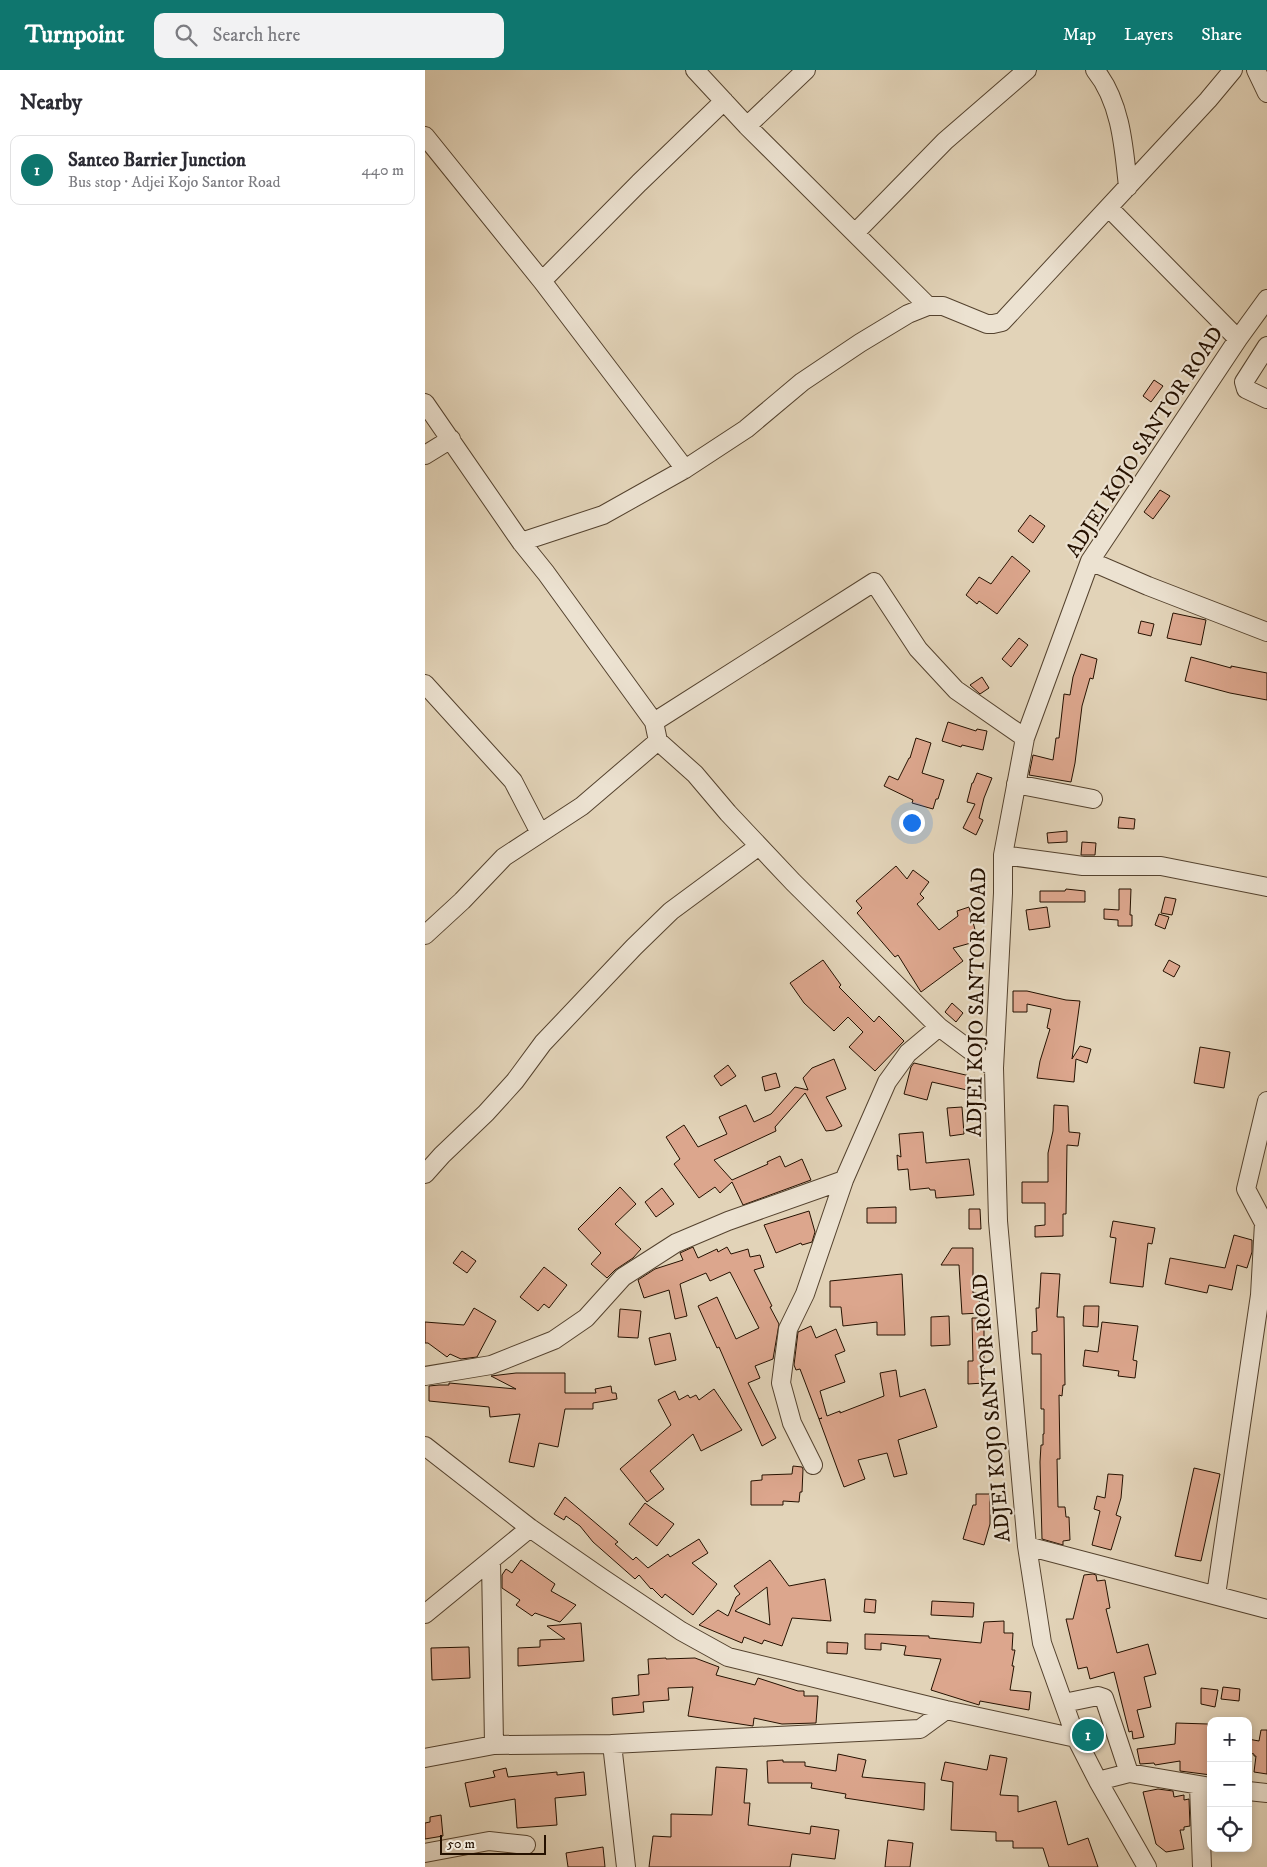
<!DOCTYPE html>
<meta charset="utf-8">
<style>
:root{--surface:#fff;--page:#f2f2f3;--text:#2b2b33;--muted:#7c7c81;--line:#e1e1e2;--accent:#0f766e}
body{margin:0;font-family:"IM FELL DW Pica",serif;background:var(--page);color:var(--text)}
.controls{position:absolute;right:15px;bottom:15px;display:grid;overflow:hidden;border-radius:10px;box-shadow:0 2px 8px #0003}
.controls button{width:45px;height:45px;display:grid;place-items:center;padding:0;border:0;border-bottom:1px solid var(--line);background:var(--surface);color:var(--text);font:25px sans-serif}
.scale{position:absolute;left:15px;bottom:12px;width:106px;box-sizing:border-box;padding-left:5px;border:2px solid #251100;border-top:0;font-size:14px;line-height:18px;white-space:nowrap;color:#251100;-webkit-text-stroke:4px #ece2d1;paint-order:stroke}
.you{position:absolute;left:486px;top:752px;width:18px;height:18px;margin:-12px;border:4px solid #fff;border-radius:50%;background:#1a73e8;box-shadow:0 0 0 8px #1a73e833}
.badge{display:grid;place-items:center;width:32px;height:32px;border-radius:50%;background:var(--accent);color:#fff;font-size:16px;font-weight:700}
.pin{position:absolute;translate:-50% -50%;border:2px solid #fff;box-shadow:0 1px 5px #0006}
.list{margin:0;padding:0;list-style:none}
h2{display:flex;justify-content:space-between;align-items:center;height:65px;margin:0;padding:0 20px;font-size:21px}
h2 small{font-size:16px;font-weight:400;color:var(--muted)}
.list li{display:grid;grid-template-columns:32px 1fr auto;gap:15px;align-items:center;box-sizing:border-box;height:70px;margin:0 10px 10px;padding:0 10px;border:1px solid var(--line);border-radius:10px}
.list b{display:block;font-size:19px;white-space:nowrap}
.list p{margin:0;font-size:16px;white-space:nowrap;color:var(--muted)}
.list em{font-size:16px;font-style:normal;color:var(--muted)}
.icon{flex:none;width:28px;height:28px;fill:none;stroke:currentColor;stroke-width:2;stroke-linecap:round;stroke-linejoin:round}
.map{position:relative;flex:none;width:842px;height:1797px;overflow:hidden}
header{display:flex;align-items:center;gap:30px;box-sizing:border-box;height:70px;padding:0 25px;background:var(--accent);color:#fff}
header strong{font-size:24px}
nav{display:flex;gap:28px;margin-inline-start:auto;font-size:18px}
.search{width:350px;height:45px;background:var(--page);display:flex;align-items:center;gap:12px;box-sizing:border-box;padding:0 18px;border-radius:10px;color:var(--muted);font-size:19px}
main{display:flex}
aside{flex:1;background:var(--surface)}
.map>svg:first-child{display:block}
.building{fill:#dca68d;stroke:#251100;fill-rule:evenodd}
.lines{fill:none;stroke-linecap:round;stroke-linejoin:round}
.minor-casing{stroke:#54422e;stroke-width:20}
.minor{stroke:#ece2d1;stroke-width:18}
.labels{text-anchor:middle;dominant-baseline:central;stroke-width:4.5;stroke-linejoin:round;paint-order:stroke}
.street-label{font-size:21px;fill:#251100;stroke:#ece2d1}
</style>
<header>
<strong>Turnpoint</strong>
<div class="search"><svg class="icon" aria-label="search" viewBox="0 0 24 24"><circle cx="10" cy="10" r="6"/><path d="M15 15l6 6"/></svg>Search here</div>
<nav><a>Map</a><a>Layers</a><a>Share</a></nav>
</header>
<main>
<aside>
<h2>Nearby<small></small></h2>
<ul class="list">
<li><span class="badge">1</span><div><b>Santeo Barrier Junction</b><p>Bus stop · Adjei Kojo Santor Road</p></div><em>440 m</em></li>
</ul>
</aside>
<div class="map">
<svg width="842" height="1797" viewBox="0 0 842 1797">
<rect width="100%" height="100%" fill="#e2d3b8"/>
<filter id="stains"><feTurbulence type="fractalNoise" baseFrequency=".004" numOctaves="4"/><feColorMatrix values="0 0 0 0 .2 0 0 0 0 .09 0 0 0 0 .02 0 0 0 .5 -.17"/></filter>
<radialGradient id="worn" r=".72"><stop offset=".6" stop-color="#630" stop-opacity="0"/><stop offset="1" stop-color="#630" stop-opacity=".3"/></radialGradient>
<!-- building -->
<path class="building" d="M729,310L738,316L726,332L718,326Z
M735,420L745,426L728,449L719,442Z
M605,445L620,456L608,473L593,461Z
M587,486L605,501L572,544L554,531L552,534L541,525L554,507L566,514Z
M748,543L781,550L776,575L742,568Z
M716,551L729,554L726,566L713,563Z
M594,568L603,575L586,597L577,589Z
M656,584L672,589L668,609L665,608L657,636L650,693L646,712L604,705L608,685L628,690L631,668H634L639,624L645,625L648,607Z
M766,587L806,598V596L842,603V630L805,623L760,611Z
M557,607L564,618L555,624L545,615Z
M523,652L551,661L552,659L562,661L558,680L537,675L536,677L517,671Z
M491,668L506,673L497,703L519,710L513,729H511L508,739L487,733L488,730L459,716L464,706L473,710L484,688H485Z
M552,703L567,708L559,728L554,748L558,750L551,765L538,758L550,734L542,732L547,713H548Z
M694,747L710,749L709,759L693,758Z
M642,761V772L623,773L622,763Z
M657,772L671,773L670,785H656Z
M471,796L482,809L488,800L504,812L495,824L499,828L492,834L514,860L533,846L532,841L544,837L553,871L528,878L538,891L496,922L473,885L470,887L432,843L437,838L431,831Z
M641,819L660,821V832H615V821H640Z
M694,819H706L705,845H707V856H693V850L679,849V839L694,840Z
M740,827L751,829L747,845L736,843Z
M622,837L625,857L604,860L601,840Z
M734,844L744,847L740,859L730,855Z
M398,890L416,915L414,917L449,952L454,946L479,971L450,1001L424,977L438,962L423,947L409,961L379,933L365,913Z
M744,890L755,896L749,907L738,901Z
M588,921H602L641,930L655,931L647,989L655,976L666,979L662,993L651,989L649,1012L612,1008L615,991L625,959L622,958L626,939L602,934V942H588Z
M527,933L538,943L531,952L520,942Z
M775,977L805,982L799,1018L769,1013Z
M409,989L421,1019L401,1027L417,1056L409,1060L401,1061L380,1023L350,1057L351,1061L289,1090L307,1110L343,1094L342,1092L355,1086L360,1097L377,1089L386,1110L318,1135L307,1112L295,1123L290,1117L274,1128L249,1094L255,1089L241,1067L259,1055L273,1077L302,1064L294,1047L321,1035L329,1052L346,1044L370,1017L383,1020L378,1008L387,998Z
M489,993L545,1006L542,1020L507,1012L502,1030L479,1024L486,997Z
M303,995L311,1006L296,1016L289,1006Z
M351,1003L355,1017L340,1021L337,1007Z
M629,1035L643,1036L644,1062L655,1063L653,1076L642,1075L641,1144H638V1166L610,1167V1156L620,1155V1133H597V1112H623V1083L628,1061Z
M537,1037L539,1064L525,1066L522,1038Z
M498,1062L501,1093L544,1089L549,1125L511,1128L510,1120H505L504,1118L485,1120L483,1099L473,1100L472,1085L476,1087L474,1064Z
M195,1117L211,1134L190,1154L216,1179L208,1188L190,1200L182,1208L166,1194L176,1183L153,1159Z
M237,1118L249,1134L231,1147L220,1132Z
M471,1137V1153H442V1138Z
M544,1139H555L556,1159H544Z
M384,1141L390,1162L387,1172L377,1175L376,1173L351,1183L339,1155Z
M688,1151L730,1158L727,1174L723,1173L718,1217L685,1213L691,1168L685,1167Z
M809,1165L827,1170V1182L822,1198L812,1195L807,1220L784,1215L782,1223L740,1214L745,1188L800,1198Z
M268,1177L273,1188L292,1179L293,1182L302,1177L306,1184L323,1179L325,1187L335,1185L339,1197L329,1200L347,1236L345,1237L354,1254L348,1289L330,1296L335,1308L323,1313L351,1368L337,1376L294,1277L292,1278L273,1236L292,1227L311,1269L334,1258L305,1202L285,1211L281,1203L255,1214L262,1246L250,1249L244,1220L219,1228L213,1210L230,1199L258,1190L255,1183Z
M527,1178H548V1223H554L555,1243L537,1244L534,1195H516Z
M37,1181L51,1191L42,1203L28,1193Z
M119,1197L142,1215L124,1238L119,1234L113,1241L95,1227Z
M616,1203L635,1204L632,1247H639L640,1315H638L637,1326L634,1325L635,1389H632L633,1437H640L641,1447H644L645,1470L638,1471V1475L617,1469L615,1392L616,1375H618V1364H619V1339H616V1284H607V1262L612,1261L611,1238H614Z
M477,1204L480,1265H452V1252L418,1256L416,1237H405V1211Z
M659,1236H674L673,1257L658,1256Z
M49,1238L71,1251L52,1287L36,1289L25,1284L22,1287L3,1273H0V1252L39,1255Z
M195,1239L216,1241L213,1268L193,1267Z
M524,1246L525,1275L506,1276V1247Z
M547,1248H559V1313L543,1314V1291H548Z
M677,1252L713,1256L708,1290L712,1291L710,1308L693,1306L694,1301L658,1296L660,1280L673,1282Z
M386,1256L391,1268L411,1259L420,1281L410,1285L420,1312L395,1321L402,1346L415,1341V1343L459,1326L455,1303L471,1300L475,1327L500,1319L512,1357L473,1370L482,1404L469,1407L462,1383L433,1390L440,1409L419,1417L394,1349L397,1348L394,1349L375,1299L371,1300L369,1295L373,1262Z
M245,1263L251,1290L230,1295L224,1268Z
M91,1303H140V1323H171L170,1319L186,1316L187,1323H191L192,1329L168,1333V1339H140L133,1377L114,1373L109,1397L84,1392L95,1344L65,1347L64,1337L4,1331V1316L14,1315H24V1313L91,1319L66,1306Z
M289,1319L317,1360L276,1381L268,1364L225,1401L239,1419L222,1432L195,1399L246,1355L233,1330L250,1321L254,1330L263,1325L265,1328L271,1325L274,1330Z
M368,1396L377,1397L378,1399L377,1422H375L374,1432L358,1431V1435H326V1411L337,1410V1405L367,1404Z
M769,1398L795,1404L776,1491L750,1486Z
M683,1404L698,1405L696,1428L691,1445L696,1447L686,1480L667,1475L675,1441L669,1439L672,1426L680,1428Z
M551,1424H565V1454L559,1475L538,1469L548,1435H551Z
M140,1427L193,1472L190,1474L208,1490L211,1487L223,1498L243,1484L245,1487L274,1469L283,1483L267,1493L292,1514L268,1545L240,1524L237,1528L227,1518L226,1519L214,1505L210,1509L168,1472L155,1456L141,1446L139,1450L129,1444Z
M220,1433L249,1454L232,1476L204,1454Z
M96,1490L130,1514L126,1521L151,1535L135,1552L110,1543L107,1546L91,1535L95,1530L77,1518V1505L81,1499L87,1503Z
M345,1490L364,1516L400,1509L406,1551L367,1548L357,1576L339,1570L337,1574L319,1567L317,1573L274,1555L293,1540L303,1546L311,1527L315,1524L309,1516ZM342,1517L345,1555L310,1541Z
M668,1504L671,1505L672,1511L680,1510L685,1538L681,1539L692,1583L723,1574L731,1604L719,1607L726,1637L712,1640L719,1667L708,1669L707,1661L704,1662L689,1602L665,1609L662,1597L653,1599L641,1549H648L659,1505Z
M440,1529L451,1530L450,1543L439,1542Z
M507,1531L549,1533L548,1547L506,1545Z
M579,1551V1563H588L587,1580H590L587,1596H589L585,1620L606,1622L604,1640L555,1631L554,1635L506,1620L516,1589L479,1585L481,1576L456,1573V1580L440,1579V1564L504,1566V1568L556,1573L559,1552Z
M156,1553L159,1591L93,1596V1578L115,1577V1570L140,1569L122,1556Z
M402,1572L423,1573L422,1584L402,1583Z
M44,1577L45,1608L7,1610L6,1578Z
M241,1588V1589L270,1588L294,1597L291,1605L330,1615L333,1608L373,1621H379V1626H393L391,1653L357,1654L329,1648L328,1656L263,1646L268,1617L243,1618L244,1630L218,1632L219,1642L188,1645L187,1628L214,1625L213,1605L224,1604L223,1589Z
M798,1617L815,1619L814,1631L796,1629Z
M776,1618L793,1620L790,1637L776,1634Z
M751,1653L783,1654V1660H786V1705L755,1701V1691L730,1695L729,1693L715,1694L712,1679L750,1674Z
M836,1660H842V1704L829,1702L831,1686H829V1684L823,1683V1669L834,1671Z
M413,1684L441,1690L437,1707L500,1713L499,1740L420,1728L421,1724L386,1718L387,1713H343L342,1691L358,1690V1692H380V1696L411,1701Z
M565,1685L582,1688L575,1725L593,1726V1742L631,1731L643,1775L663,1768L673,1797H624L618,1778H588V1771H571V1762L526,1760L528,1712L516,1710L520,1692L562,1700Z
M291,1697L322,1699L319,1733H325L323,1755L385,1764L386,1756L414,1760L410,1789L367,1784L365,1797H224L228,1766L246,1767V1744L287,1745Z
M81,1698L83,1707L132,1702V1705L159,1702L161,1725L130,1728L132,1755L92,1758L90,1729L45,1737L40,1713L70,1707L68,1701Z
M733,1719L748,1721L749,1727L759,1725V1730L764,1729L765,1756L759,1757V1760H755L759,1779L741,1782L731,1774L718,1722Z
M16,1745L18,1766L0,1769V1753L5,1752V1747Z
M463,1770L488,1773L485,1797H460Z
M178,1777L180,1797H143L141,1783Z"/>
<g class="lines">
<defs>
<path id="minor" d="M270,0L322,56L503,236
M670,0C696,32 699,78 703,117
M831,0L842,23
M322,56L381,0
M0,66L117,211L260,399
M684,138L813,269
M430,163L520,71L602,0
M117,211L214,113L299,31
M842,276L819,312L821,319L842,329
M0,333L96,472L121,503L229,652L233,671L270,704L303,743L368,812L514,957L569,998
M0,385L26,369
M96,472L178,445L260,399L321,359L377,312L435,273L483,244L503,236H518L562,254H568L577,252L783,30L808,0
M665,491L723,516L842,562
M0,614L88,711L115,763
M229,652L449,512L493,579L531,620L600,668
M591,714L668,729
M578,785L658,796H736L842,817
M0,865L37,831L79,787L157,736L233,671
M0,1104L17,1085L61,1043L90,1011L118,973L209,877L246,841L334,776
M0,1306L66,1295L129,1270L161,1248L198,1207L251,1173L303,1151L419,1110
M0,1376L105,1458L177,1508L256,1561L303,1587L521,1640L651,1668
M388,1395L367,1353L356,1313L363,1259L380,1224L419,1110L462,1012L483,983L514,957
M602,1476L842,1539
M66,1491L69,1675
M791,1525L835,1225L839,1153L821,1119L842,1031
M0,1544L105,1458
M639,1633L673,1626L679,1628L704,1703
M187,1674L201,1797
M0,1688L69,1675L187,1674L495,1659L521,1640
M673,1711L704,1703L786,1717
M774,1716L777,1797
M823,1721L842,1723
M0,1783L64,1771L101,1775
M722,1797L673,1711L651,1668L617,1573L602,1476L573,1151L569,998L578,823V785L600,668L665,491L813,269L842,229"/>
</defs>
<!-- minor casing -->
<use href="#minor" class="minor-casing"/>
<!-- minor -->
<use href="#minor" class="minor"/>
</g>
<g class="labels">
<!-- street labels -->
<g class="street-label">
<text transform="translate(720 372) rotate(-57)">ADJEI KOJO SANTOR ROAD</text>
<text transform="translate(552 932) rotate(-89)">ADJEI KOJO SANTOR ROAD</text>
<text transform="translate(567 1338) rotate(-95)">ADJEI KOJO SANTOR ROAD</text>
</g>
</g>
<rect width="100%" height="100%" filter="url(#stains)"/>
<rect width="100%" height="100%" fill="url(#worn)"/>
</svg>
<div class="controls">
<button>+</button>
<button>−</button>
<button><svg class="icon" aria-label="locate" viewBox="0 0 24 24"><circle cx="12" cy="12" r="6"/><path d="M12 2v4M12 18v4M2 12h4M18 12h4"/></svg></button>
</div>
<div class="scale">50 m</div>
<div class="you"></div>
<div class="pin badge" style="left:663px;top:1665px">1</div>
</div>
</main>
